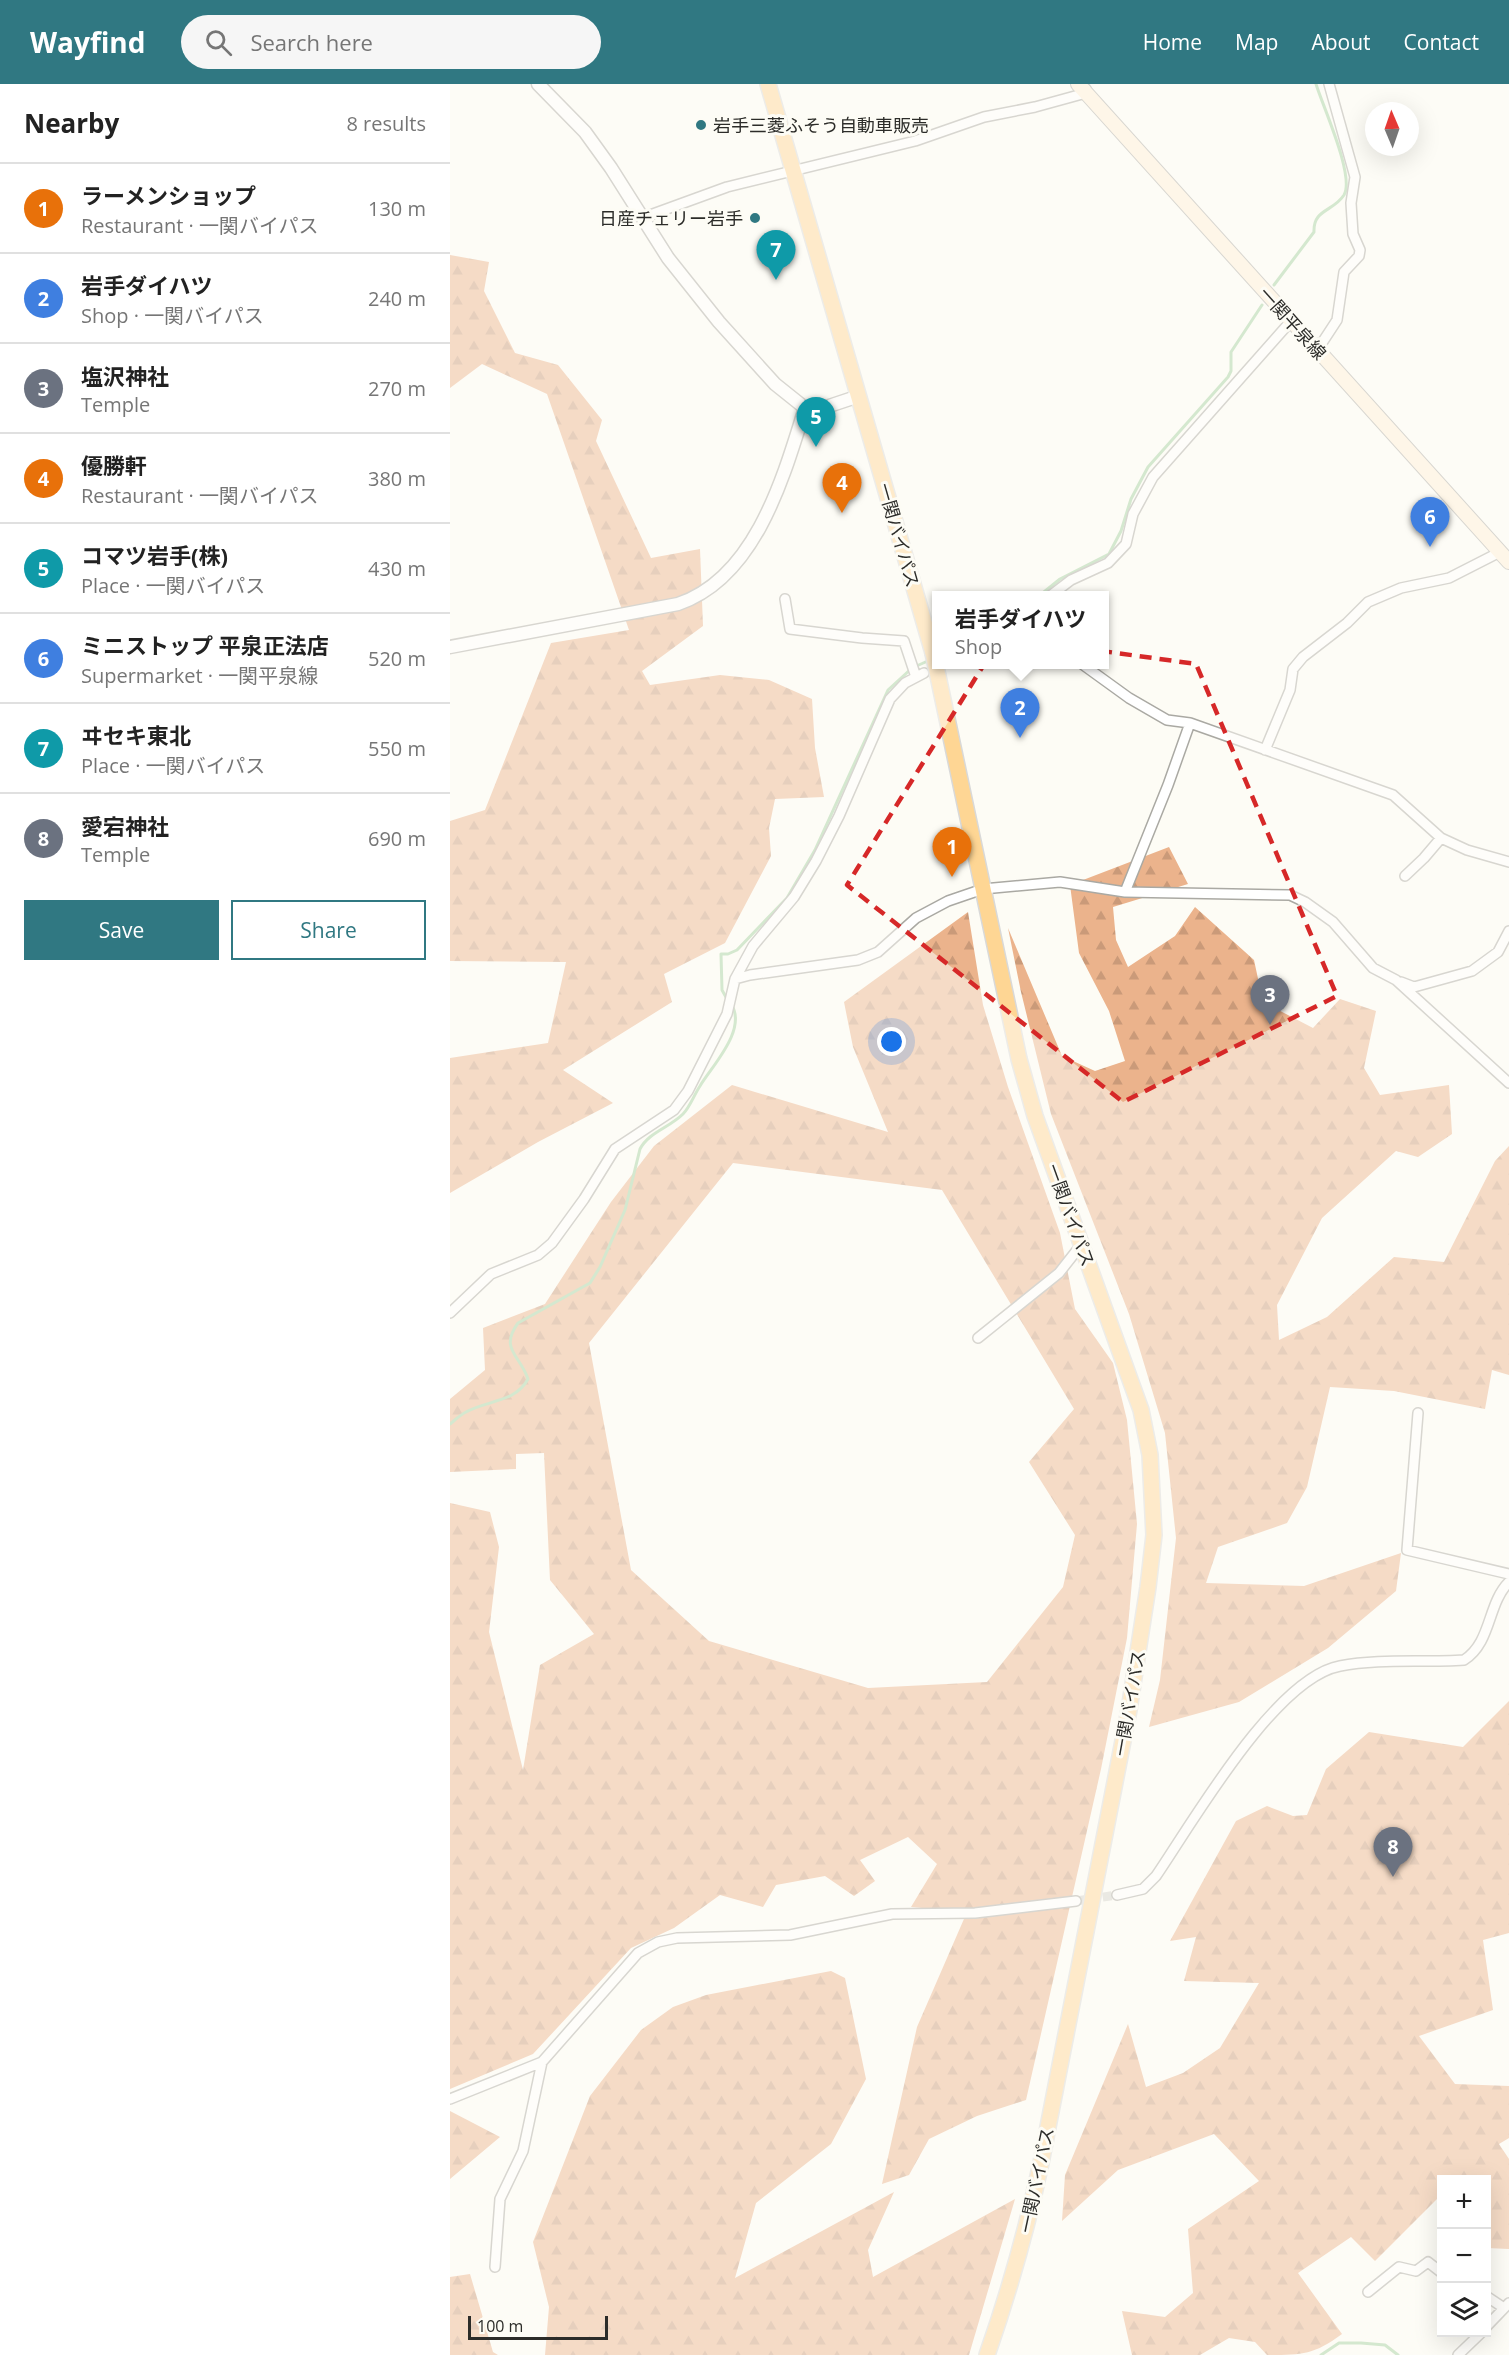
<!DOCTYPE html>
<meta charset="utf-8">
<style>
:root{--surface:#fff;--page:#f6f6f6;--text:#222;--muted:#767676;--line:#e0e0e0;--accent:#307882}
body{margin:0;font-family:"Open Sans","Noto Sans JP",sans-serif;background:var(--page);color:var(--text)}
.controls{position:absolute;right:18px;bottom:18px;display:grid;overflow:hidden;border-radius:0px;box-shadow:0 6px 24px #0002}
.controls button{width:54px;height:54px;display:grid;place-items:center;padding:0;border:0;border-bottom:2px solid var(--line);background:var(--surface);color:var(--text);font:30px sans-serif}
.compass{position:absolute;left:915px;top:18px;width:54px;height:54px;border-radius:50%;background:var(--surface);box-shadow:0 6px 24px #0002;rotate:358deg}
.scale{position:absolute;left:18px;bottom:15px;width:140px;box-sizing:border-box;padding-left:6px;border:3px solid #2c2c29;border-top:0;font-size:16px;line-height:21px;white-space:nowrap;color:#2c2c29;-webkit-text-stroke:4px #fdfcf5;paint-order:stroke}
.you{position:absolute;left:442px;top:958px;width:21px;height:21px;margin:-15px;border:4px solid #fff;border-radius:50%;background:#1a73e8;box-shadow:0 0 0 9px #1a73e833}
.badge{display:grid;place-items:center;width:39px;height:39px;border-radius:50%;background:var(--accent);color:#fff;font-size:20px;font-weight:700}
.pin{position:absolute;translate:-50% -50px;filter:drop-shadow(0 2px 3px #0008)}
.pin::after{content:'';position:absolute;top:32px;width:21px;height:18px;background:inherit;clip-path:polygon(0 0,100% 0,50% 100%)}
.popup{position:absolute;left:482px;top:507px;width:177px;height:78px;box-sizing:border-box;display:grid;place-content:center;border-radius:0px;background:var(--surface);filter:drop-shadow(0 2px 4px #0005);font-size:20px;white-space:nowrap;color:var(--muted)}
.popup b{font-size:22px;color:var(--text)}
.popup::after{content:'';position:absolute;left:50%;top:100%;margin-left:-12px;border:12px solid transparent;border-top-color:var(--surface)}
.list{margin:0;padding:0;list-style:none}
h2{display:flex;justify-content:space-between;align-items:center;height:78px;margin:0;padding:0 24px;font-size:26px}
h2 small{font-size:20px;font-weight:400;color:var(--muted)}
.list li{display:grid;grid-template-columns:39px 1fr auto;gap:18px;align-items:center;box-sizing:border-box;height:90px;padding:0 24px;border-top:2px solid var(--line)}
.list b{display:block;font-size:22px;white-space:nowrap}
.list p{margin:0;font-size:20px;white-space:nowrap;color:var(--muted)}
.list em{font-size:20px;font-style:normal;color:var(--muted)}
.actions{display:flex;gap:12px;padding:18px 24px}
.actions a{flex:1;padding:14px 0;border:2px solid var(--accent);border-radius:0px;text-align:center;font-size:21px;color:var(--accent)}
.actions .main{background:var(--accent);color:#fff}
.icon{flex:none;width:33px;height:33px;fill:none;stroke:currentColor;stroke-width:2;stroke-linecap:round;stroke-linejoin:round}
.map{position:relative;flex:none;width:1059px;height:2271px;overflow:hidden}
header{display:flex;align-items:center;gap:36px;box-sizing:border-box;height:84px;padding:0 30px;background:var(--accent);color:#fff}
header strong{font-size:28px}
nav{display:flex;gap:33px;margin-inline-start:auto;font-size:21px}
.search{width:420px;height:54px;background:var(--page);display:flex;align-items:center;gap:15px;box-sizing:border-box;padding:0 21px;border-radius:33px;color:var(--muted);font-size:22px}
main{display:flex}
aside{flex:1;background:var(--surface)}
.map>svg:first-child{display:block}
.forest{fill:url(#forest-firs);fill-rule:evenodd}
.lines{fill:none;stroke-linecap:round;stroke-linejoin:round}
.stream{stroke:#a3d09f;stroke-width:3}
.minor-tunnel{stroke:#d3d2cc;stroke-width:9;stroke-dasharray:9 4.5;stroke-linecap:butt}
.minor-casing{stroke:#aaa9a3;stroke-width:12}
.tertiary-casing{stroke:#aaa9a3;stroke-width:15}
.secondary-casing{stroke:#aaa9a3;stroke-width:16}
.trunk-casing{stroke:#d9d9d8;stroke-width:18}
.minor{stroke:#fff;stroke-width:9}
.tertiary{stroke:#fff;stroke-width:12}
.secondary{stroke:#ffefd7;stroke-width:14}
.trunk{stroke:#fed694;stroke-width:15}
.trunk-bridge-casing{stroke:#d9d9d8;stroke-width:18;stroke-linecap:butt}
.trunk-bridge{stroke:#fed694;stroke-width:15}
.marked{fill:none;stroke:#d62828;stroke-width:4.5;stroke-dasharray:12 8;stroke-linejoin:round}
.poi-dot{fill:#307882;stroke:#fdfcf5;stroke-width:2}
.labels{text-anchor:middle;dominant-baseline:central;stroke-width:6;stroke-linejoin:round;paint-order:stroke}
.poi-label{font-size:18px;fill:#2c2c29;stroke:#fdfcf5;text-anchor:start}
.street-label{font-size:18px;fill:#2c2c29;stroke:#fdfcf5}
</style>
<header>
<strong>Wayfind</strong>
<div class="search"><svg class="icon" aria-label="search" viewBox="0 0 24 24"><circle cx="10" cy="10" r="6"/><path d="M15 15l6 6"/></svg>Search here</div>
<nav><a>Home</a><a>Map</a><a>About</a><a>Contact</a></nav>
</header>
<main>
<aside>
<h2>Nearby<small>8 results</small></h2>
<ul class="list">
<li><span class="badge" style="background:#e8710a">1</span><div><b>ラーメンショップ</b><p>Restaurant · 一関バイパス</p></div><em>130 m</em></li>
<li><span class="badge" style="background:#3f7fe0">2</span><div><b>岩手ダイハツ</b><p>Shop · 一関バイパス</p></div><em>240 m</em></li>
<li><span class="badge" style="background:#6b7280">3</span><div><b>塩沢神社</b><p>Temple</p></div><em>270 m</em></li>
<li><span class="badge" style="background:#e8710a">4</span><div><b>優勝軒</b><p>Restaurant · 一関バイパス</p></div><em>380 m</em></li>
<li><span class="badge" style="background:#0f9aa8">5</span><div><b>コマツ岩手(株)</b><p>Place · 一関バイパス</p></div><em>430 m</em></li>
<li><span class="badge" style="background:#3f7fe0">6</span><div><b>ミニストップ 平泉正法店</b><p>Supermarket · 一関平泉線</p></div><em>520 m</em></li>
<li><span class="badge" style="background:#0f9aa8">7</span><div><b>ヰセキ東北</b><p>Place · 一関バイパス</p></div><em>550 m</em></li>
<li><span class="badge" style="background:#6b7280">8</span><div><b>愛宕神社</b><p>Temple</p></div><em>690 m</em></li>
</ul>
<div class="actions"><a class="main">Save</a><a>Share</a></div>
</aside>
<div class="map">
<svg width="1059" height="2271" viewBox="0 0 1059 2271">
<defs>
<pattern id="forest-firs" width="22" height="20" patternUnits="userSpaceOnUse" patternTransform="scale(1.5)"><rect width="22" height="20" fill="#ebb38c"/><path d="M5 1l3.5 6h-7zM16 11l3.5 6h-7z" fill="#ca9a79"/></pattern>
</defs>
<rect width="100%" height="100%" fill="#fdfcf5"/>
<!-- forest -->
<path class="forest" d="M0,171L39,178L34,207L65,269L108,281L152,336L146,357L201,474L250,465L253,542L192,587L200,601L270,591L319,596L362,615L365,664L374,713L325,715L319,744L321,772L275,859L214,890L222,918L113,986L163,1019L88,1058L0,1109V974L98,959L116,878L0,877V737L35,726L101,559L179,546L97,310L32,280L0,304Z
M719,763L738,800L663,823L666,856L678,883L725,852L745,823L804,876L813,918L863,944L890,915L926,927L914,984L930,1011L999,1001L1002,1050L968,1073L946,1067L872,1134L827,1221L829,1256L877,1233L944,1173L994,1178L1045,1077L1059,1062V1291L1042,1286L1035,1325L944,1307L880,1303L857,1403L837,1439L768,1463L756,1499L854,1502L951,1469L946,1507L878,1564L789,1618L699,1643L710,1596L726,1454L715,1349L679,1230L601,1030L571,908L558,844L612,972L645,987L675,977L659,927L629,869L620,801Z
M518,828L533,921L558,1003L610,1149L625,1225L663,1279L677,1336L687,1440L677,1554L651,1685L576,2016L527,2032L479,2055L459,2091L432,2100L467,1943L517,1828L461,1823L487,1780L458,1753L410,1776L425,1797L404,1812L375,1792L326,1801L313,1823L270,1811L224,1844L181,1864L83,1970L0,2005V1419L40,1428L49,1463L39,1548L73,1686L90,1581L144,1550L100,1496L94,1369L66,1370V1385L0,1388V1315L35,1286L33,1244L95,1220L161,1118L204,1062L282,1001L438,1048L403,963L394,918ZM283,1079L492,1106L624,1325L579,1378L625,1451L613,1503L537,1598L418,1604L259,1557L181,1486L139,1259Z
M1059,1617V1849L1033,1856L1043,1926L969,1952L1005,2000L1059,2002V2054L1049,2060L1059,2075V2165L1037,2164L1036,2096H992L991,2111L925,2177L901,2153L848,2189L892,2250C864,2271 851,2271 817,2271L805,2258L779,2254L750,2271H682L672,2227L715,2233L743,2209L738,2145L809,2097L764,2050L668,2086L612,2137L615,2091L678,1940L696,2003L733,1989L770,1964L809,1899L734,1897L746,1853L720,1857L786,1737L817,1722L843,1732L857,1731L876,1685L919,1648L1013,1663Z
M381,1887L395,1894L416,1995L381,2060L306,2119L285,2194L444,2108L418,2166L423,2193L565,2115L519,2271H95L99,2223L83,2158L140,2012L191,1946L223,1923L256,1911Z
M0,2027L50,2053L0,2095Z
M20,2190L43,2268L48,2271H0V2193Z"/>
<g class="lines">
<!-- stream -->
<path class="stream" d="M824,201L864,148C863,125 883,128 894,111C905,92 873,23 866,0
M589,512L610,495L659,470L671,447L681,415L698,383L778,293L781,287V268L812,221
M277,915L272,906L271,870H278L287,866L337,814L365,766L438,606L462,584L480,576
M0,1340C5,1336 10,1331 16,1328C37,1316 65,1319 78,1295C70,1271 49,1265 68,1239L140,1199L150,1183L175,1126L190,1065C199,1048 219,1044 233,1030C240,1023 244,1011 250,1002C262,982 298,945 281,920
M871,2271L889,2259H911L935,2261L948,2271"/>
<!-- minor-tunnel -->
<path class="minor-tunnel" d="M626,1817L667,1811"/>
<defs>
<path id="minor" d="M192,134L277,103L465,57L534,33L585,23L636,9V5
M868,265L887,236L894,188L909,172L910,166L903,150L901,119L905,93L879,0
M600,512L621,496L658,479L676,460L683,430L703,393L841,237
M335,515L340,545L412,554L454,557L466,593
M632,580L679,614L717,636L740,639L943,711L991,754L1017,766L1059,778
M815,666L840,606L843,585L853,573L897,539L918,518L951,504L999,494L1050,468
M955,792L974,774L991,754
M675,808L718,701L740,639
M285,895L300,891L408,876L428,868L466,834L498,817L533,805L610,798L675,808L840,811L855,818L883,838L923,884L946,896L1059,999
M951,898L964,903L1022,887L1048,868L1059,847
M0,1229L41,1190L88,1171L102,1159L134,1115L165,1065L224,1026L238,1007L277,930L285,895L303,862L344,813L366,777L389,732L440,615L455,599L474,589
M528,1254L609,1189L631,1161
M968,1329L957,1466L1059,1490
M667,1811L693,1805L706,1792C743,1738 825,1594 890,1582C930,1574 973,1579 1014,1576C1042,1558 1037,1520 1059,1498
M0,2015L92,1978
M45,2183L50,2115L73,2067L92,1978L188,1869L208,1858L227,1854L340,1851L442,1830L525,1829L626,1817
M918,2208L949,2183L966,2187L978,2178L992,2189
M1036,2212L1054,2224
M1036,2243L1059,2219
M1008,2271L1032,2248"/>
<path id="tertiary" d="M88,0L135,48L161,84L218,174L269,238L325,300L355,324L376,323L409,312
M0,563L228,520C305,494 333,395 355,324"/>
<path id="secondary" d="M628,0L1059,478"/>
<path id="trunk" d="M318,0L483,569
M488,592L569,975L585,1032L691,1326L700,1371L704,1451L698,1503L679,1626L591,2079C577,2144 559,2208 537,2271"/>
</defs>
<!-- minor casing -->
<use href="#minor" class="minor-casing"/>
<!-- tertiary casing -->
<use href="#tertiary" class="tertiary-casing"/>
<!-- secondary casing -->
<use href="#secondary" class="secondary-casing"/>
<!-- trunk casing -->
<use href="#trunk" class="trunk-casing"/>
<!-- minor -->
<use href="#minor" class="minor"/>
<!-- tertiary -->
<use href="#tertiary" class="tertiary"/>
<!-- secondary -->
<use href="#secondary" class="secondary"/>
<!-- trunk -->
<use href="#trunk" class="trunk"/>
<defs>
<path id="trunk-bridge" d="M483,569L488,592"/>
</defs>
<!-- trunk-bridge casing -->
<use href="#trunk-bridge" class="trunk-bridge-casing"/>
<!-- trunk-bridge -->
<use href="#trunk-bridge" class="trunk-bridge"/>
</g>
<!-- marked area -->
<path d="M0 0H1059V2271H0ZM551,553L746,580L887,912L673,1018L397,801Z" fill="#fdfcf5" fill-opacity=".55" fill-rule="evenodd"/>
<path class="marked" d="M551,553L746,580L887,912L673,1018L397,801Z"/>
<!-- markers -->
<g class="poi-dot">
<circle cx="251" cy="41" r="6"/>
<circle cx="305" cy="134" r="6"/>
</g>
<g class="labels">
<!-- poi labels -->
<g class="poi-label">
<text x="263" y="41">岩手三菱ふそう自動車販売</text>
<text x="293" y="134" text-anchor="end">日産チェリー岩手</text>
</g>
<!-- street labels -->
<g class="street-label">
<text transform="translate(843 239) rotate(48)">一関平泉線</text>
<text transform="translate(449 451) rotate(74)">一関バイパス</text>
<text transform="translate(621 1131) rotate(70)">一関バイパス</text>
<text transform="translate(679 1619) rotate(-80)">一関バイパス</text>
<text transform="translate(586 2096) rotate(-78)">一関バイパス</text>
</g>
</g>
</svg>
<div class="controls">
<button>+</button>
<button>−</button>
<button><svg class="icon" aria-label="layers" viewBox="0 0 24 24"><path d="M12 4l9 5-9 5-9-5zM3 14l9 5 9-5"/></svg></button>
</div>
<svg class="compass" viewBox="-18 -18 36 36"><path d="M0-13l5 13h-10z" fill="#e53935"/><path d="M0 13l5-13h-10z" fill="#767676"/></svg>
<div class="scale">100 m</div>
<div class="you"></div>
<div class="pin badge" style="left:502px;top:793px;background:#e8710a">1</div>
<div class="pin badge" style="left:570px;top:654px;background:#3f7fe0">2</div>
<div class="popup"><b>岩手ダイハツ</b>Shop</div>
<div class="pin badge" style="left:820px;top:941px;background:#6b7280">3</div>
<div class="pin badge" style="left:392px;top:429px;background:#e8710a">4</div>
<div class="pin badge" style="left:366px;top:363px;background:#0f9aa8">5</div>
<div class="pin badge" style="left:980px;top:463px;background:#3f7fe0">6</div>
<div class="pin badge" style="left:326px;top:196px;background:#0f9aa8">7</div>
<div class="pin badge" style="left:943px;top:1793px;background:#6b7280">8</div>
</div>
</main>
